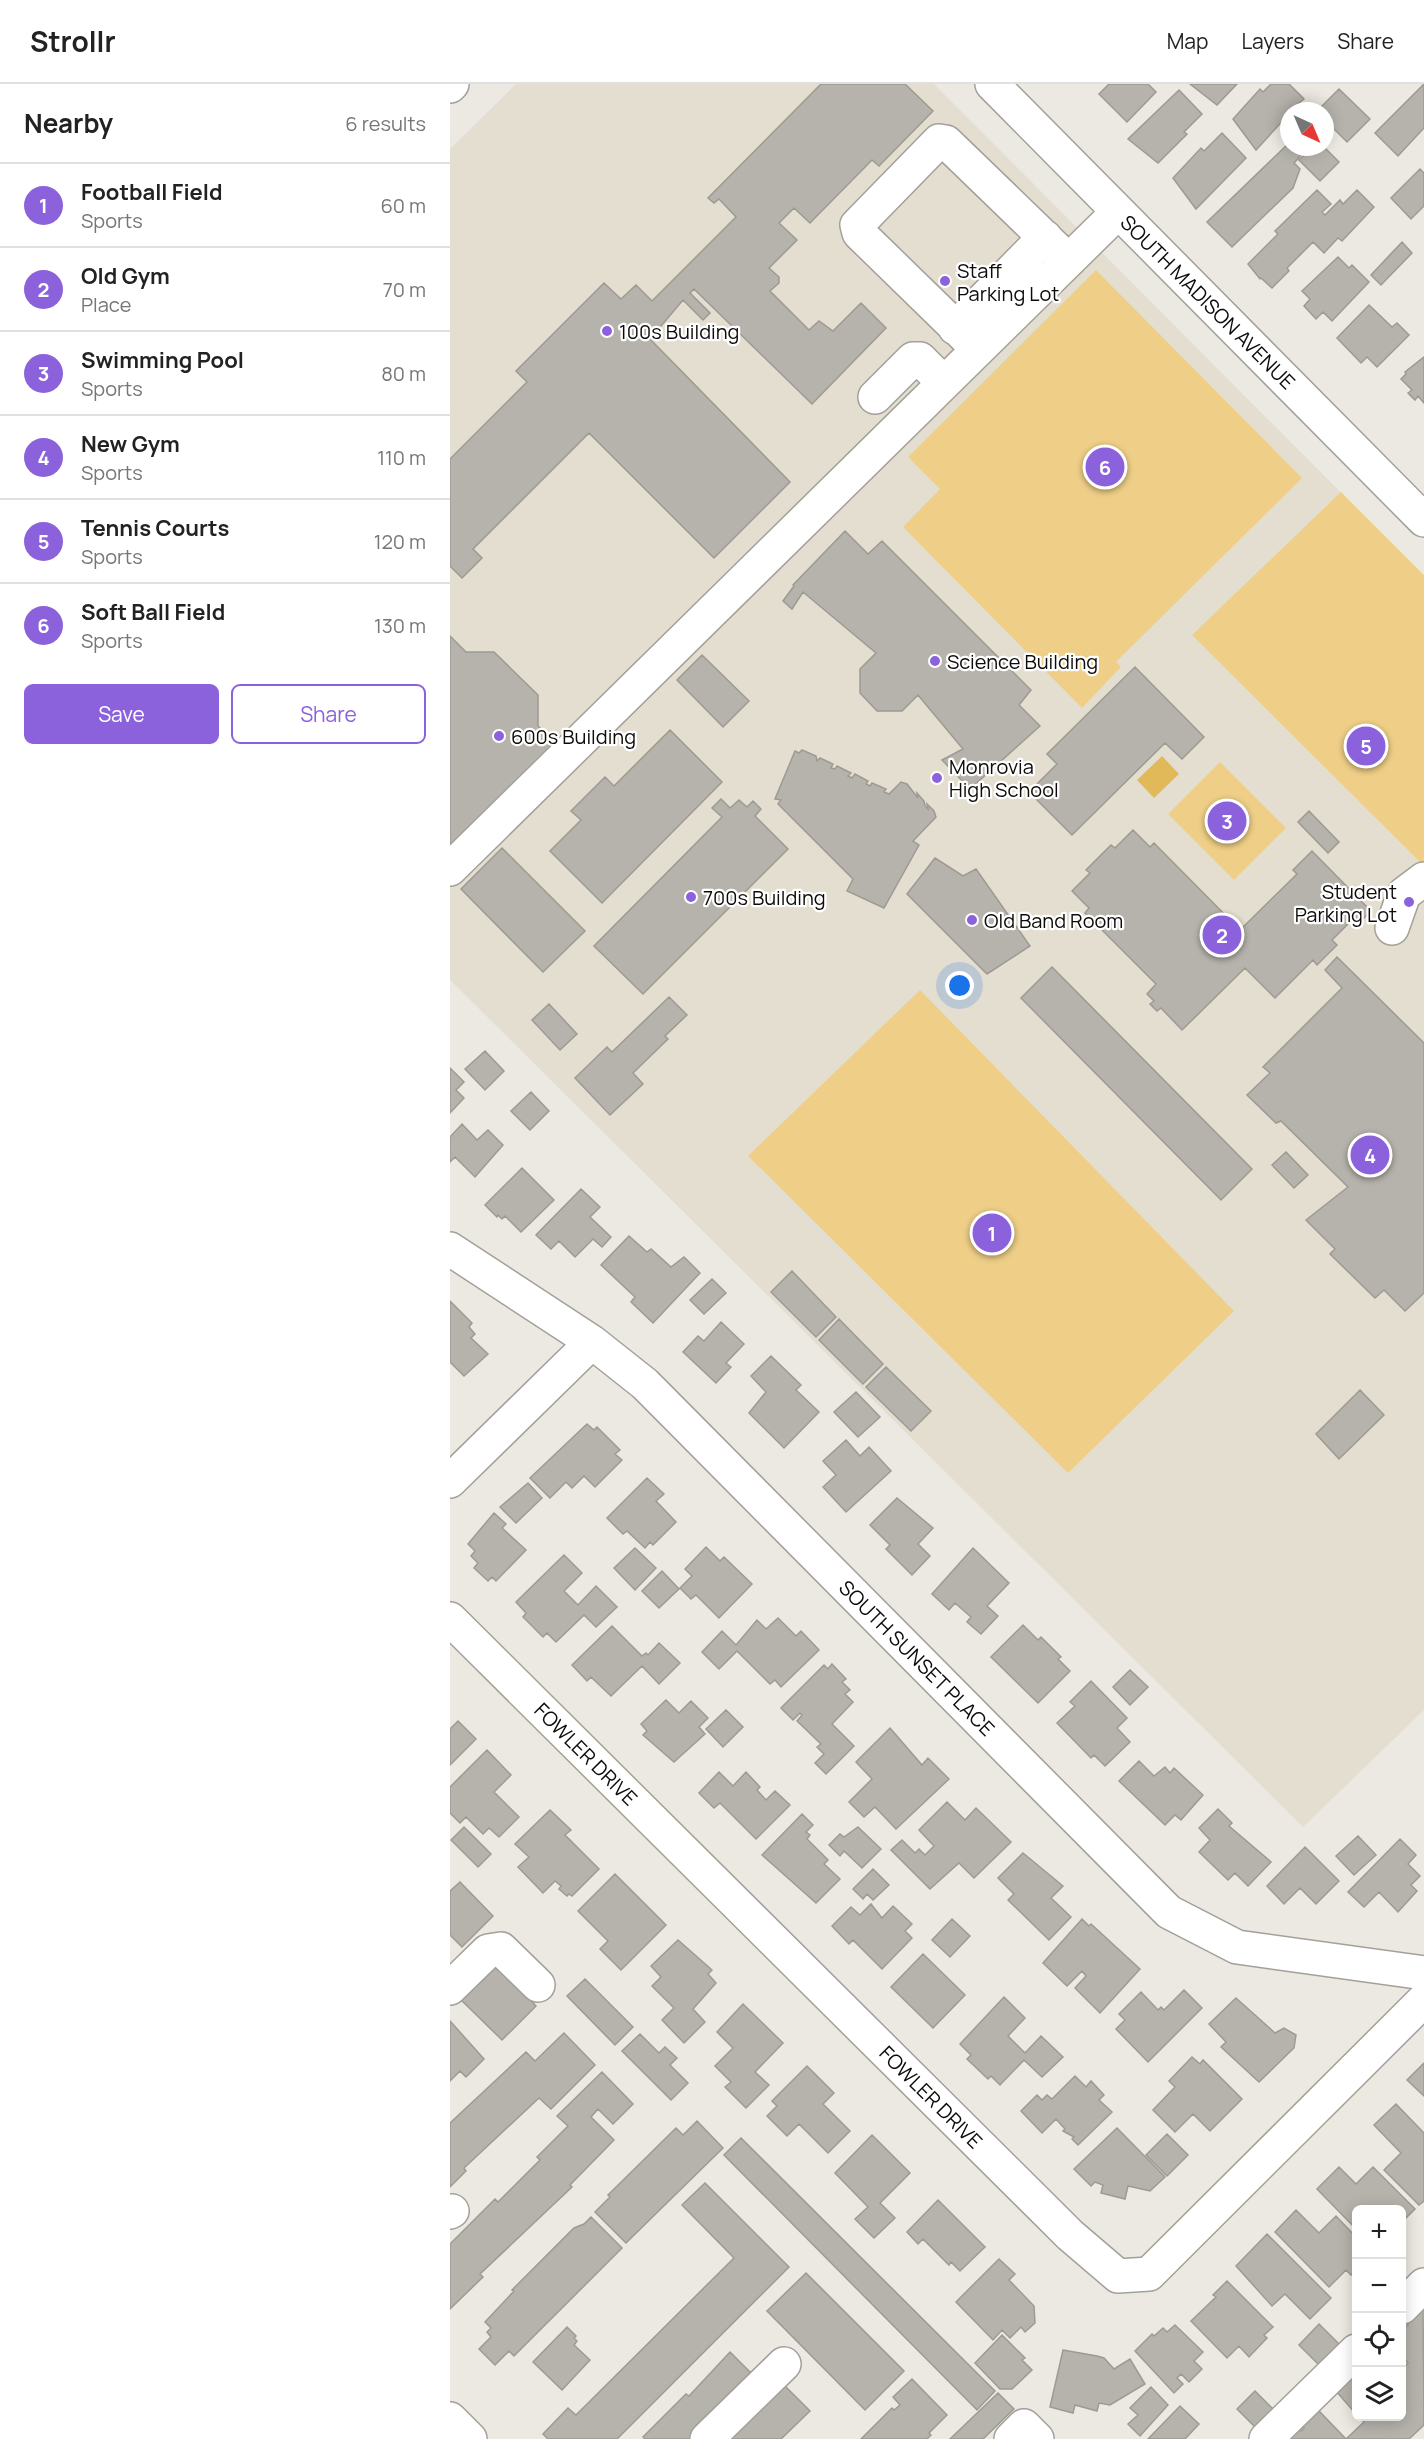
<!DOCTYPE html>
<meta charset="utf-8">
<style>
:root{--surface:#fff;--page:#f2f2f2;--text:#222;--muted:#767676;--line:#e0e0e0;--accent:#8c62dc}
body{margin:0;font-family:Manrope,sans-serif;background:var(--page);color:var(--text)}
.controls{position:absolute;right:18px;bottom:18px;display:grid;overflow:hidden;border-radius:9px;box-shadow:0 3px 15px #0003}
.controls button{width:54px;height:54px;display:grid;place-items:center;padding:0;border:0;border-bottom:2px solid var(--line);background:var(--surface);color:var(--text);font:30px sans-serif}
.compass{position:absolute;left:830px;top:18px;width:54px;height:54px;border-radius:50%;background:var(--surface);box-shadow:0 3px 15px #0003;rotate:136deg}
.you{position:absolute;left:510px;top:902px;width:21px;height:21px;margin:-15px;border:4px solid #fff;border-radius:50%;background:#1a73e8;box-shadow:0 0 0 9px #1a73e833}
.badge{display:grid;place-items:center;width:39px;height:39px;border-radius:50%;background:var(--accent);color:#fff;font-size:20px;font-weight:700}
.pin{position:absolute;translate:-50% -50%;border:3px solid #fff;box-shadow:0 2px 6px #0006}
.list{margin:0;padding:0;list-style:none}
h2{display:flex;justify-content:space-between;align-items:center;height:78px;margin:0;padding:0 24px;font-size:26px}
h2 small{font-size:20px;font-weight:400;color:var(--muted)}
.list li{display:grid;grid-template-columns:39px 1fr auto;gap:18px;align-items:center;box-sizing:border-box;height:84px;padding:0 24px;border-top:2px solid var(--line)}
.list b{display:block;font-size:22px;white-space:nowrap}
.list p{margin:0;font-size:20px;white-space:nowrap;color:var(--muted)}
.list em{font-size:20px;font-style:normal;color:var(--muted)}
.actions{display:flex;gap:12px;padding:18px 24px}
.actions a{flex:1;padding:14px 0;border:2px solid var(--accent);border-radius:9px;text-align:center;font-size:21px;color:var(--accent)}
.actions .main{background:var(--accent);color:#fff}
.icon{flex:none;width:33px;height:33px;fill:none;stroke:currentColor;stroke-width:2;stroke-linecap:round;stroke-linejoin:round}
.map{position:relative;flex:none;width:974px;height:2355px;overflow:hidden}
header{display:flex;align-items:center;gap:36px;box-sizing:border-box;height:84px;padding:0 30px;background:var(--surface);border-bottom:2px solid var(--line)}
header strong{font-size:28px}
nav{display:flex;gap:33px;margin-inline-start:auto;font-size:21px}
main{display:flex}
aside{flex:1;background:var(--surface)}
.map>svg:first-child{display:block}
.built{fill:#e4ded0}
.green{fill:#efcf87}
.water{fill:#e1b958}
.building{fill:#b6b3ac;stroke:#9d9a93;stroke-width:1.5}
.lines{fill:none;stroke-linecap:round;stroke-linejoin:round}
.minor-casing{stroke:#a3a099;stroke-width:36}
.minor{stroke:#fff;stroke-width:33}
.poi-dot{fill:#8c62dc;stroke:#fff;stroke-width:2}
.labels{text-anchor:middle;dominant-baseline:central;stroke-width:4.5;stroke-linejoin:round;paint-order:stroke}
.poi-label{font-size:20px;fill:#0c0b09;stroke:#fff;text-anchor:start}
.street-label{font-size:20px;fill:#0c0b09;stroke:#fff}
</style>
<header>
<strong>Strollr</strong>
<nav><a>Map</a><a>Layers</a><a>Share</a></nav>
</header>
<main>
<aside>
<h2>Nearby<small>6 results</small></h2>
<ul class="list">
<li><span class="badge">1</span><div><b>Football Field</b><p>Sports</p></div><em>60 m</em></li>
<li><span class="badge">2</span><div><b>Old Gym</b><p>Place</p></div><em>70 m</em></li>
<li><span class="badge">3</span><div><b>Swimming Pool</b><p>Sports</p></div><em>80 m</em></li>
<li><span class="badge">4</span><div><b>New Gym</b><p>Sports</p></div><em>110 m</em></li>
<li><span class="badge">5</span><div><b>Tennis Courts</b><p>Sports</p></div><em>120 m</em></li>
<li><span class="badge">6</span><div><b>Soft Ball Field</b><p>Sports</p></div><em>130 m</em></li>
</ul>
<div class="actions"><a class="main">Save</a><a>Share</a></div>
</aside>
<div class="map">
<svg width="974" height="2355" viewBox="0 0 974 2355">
<rect width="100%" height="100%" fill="#ece9e2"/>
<!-- built -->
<path class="built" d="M66,0H484L974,492V1626L853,1743L0,896V65Z"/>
<!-- green -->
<path class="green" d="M646,186L852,394L666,578L671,583L632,624L453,443L490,405L458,373Z
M891,408L974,491V782L742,551Z
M770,678L836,744L784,796L718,730Z
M470,906L784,1227L618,1389L298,1072Z"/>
<!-- water -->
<path class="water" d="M712,672L729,690L704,714L687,696Z"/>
<!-- building -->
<path class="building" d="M371,0H455L483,27L429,82L422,76L360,139L344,124L329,139L347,156L319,184L329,193V199L320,207L359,246L369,237L383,247L411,219L436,244L362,320L244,205L240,209L260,229L253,236L233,216L200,255L340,398L264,474L139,349L23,465L32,474L12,494L0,482V375L77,298L66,287L154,199L171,215L186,201L202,217L286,133L269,115L264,119L258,114Z
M659,0H698L706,8L677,38L649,10Z
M740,0H787L767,21Z
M821,0H839L854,15L839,27V30L806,66L783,35L810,5L813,8Z
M974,0V44L948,72L925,49Z
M889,5L920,35L897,58L875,36V27H867Z
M729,6L752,30L734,48L737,50L708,79L678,55Z
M772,49L796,74L746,125L723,94L751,64L754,67Z
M839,59V63H847L853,69L844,79L850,85L843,104L782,163L757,138Z
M863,63H874L889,78L870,97L849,76Z
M970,85L974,89V122L961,135L941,114Z
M867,106L881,120L872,128L875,131L890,116L893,120L907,106L924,123L892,157L888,154L874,169L863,158L837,184L839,187L822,204L811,194L810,195L798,180L828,150L825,147Z
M952,158L962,169L931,201L921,191Z
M888,173L899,184L902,181L919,198L882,237L873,228L866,235L854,222L860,215L852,207Z
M919,221L942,243L947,239L959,251L927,283L917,273L911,279L887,254Z
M974,273V319L968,312L965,316L958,309L962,306L951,295L956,290L955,288Z
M395,447L418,470L432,457L581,606L569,621L590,642L520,705L492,676L513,665L468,611L452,627H427L410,609V585L426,569L353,508L342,525L333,517L344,502L343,501Z
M0,552L16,568H44L88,611V642L109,661L0,769Z
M252,571L299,617L273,643L227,596Z
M685,583L754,653L732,675L715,659L622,751L579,708L607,680L597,670Z
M220,646L272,698L152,819L100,767L131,736L121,727L155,693L164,702Z
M352,666L366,672L367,677L370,674L383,680L381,684L385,685L387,682L401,689L398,692L402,694L405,690L418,697L416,700L420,702L422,699L436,705L434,708L439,710L451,698L457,700L468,714L467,709L474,717L475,722L478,725L477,720L484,727L486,733L463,757L469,761L434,824L397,807L403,795L328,720L331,716L325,715L345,667L349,669Z
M271,715L280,724L289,716L297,723L303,717L311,725L305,732L338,765L193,910L144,862L272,733L262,724Z
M859,727L889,758L878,769L848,738Z
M683,746L700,763L704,759L790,846L847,790L843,786L862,767L921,827L910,838L905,833L882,856L887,861L867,881L863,876L825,914L795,884L732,946L711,924L707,927L700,920L704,917L697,910L706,900L635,829L639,824L622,807L640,789L636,786L661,761L665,764Z
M52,764L135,847L93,888L11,805Z
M485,774L513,792L526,785L580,862L537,890L457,810Z
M887,873L974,959V1209L955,1227L934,1206L925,1214L880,1170L885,1165L856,1136L898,1103L831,1037L826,1039L797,1011L820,989L813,983L892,904L875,886Z
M602,883L802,1085L771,1116L571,914Z
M219,913L237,931L215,952L218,955L183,989L193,1000L160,1031L125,994L157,963L162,968Z
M99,920L127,950L110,966L82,936Z
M35,967L54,987L35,1006L15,985Z
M0,984L14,998L6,1006L14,1014L0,1029Z
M81,1008L99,1027L80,1046L61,1027Z
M12,1040L27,1056L38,1046L53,1061L25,1093L5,1073L0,1078V1053Z
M836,1068L858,1091L844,1104L822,1081Z
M72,1084L104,1116L71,1148L55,1132L52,1135L48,1131L47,1133L35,1121Z
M131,1105L150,1123L140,1133L161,1153L152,1163L143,1155L125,1173L109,1157L101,1165L86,1151Z
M179,1152L197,1168L201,1165L221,1183L234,1173L250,1189L203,1239L181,1218L185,1213L151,1181Z
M342,1187L386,1233L366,1253L321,1208Z
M262,1195L276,1209L254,1230L240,1216Z
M0,1217L22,1239L19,1243L25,1250L21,1254L38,1270L14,1292L0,1278Z
M389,1235L433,1280L413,1300L369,1256Z
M271,1238L294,1260L276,1279L281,1283L266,1299L233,1268L248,1252L254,1257Z
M321,1272L351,1301L346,1306L369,1328L334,1364L299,1329L316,1308L301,1292Z
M436,1283L481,1327L461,1347L416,1303Z
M910,1306L934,1331L889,1375L866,1350Z
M406,1308L430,1333L408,1353L384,1328Z
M137,1340L144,1346L147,1343L170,1366L165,1370L172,1376L145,1403L134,1392L122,1404L116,1398L100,1414L80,1394Z
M396,1356L410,1372L419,1363L441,1387L396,1428L373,1403L386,1391L373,1377Z
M197,1394L214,1410L206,1417L226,1438L203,1461L200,1458L195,1464L177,1447L173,1450L157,1434Z
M78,1399L92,1414L66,1439L50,1423Z
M447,1414L483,1444L468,1460L480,1472L462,1491L436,1465L440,1461L420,1441Z
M44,1429L56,1440L52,1444L76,1466L46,1497L42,1493L38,1497L24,1484L28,1479L21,1472L25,1467L18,1460Z
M256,1463L270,1477L274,1473L302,1500L269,1534L246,1511L241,1515L230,1504L242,1492L235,1485Z
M185,1464L206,1484L185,1506L164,1484Z
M523,1464L559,1499L537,1522L548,1532L531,1550L517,1538L521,1533L505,1519L499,1526L482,1510Z
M114,1471L132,1489L114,1507L128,1521L146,1502L167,1523L146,1543L134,1531L106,1558L97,1549L93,1553L73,1533L76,1529L66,1518Z
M212,1487L229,1505L209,1524L192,1507Z
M328,1534L346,1552L351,1547L369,1566L331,1603L325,1596L320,1600L287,1567L269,1585L252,1568L272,1547L286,1561L307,1536L316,1545Z
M573,1541L588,1556L591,1553L611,1573L608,1575L620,1587L588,1619L541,1573Z
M162,1542L192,1572L196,1569L198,1571L209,1559L230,1579L209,1600L192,1582L161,1612L141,1593L137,1597L122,1581Z
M382,1580L396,1595L392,1598L400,1606L395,1610L403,1618L382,1640L404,1662L376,1690L365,1679L374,1670L367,1663L371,1660L347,1637L352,1631L350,1629L343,1636L331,1624L374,1581L378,1585Z
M680,1586L698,1603L680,1621L663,1603Z
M641,1597L677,1634L667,1644L680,1658L655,1682L644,1671L641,1674L607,1639L625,1622L620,1618Z
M216,1616L229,1629L241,1617L258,1634L249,1643L255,1650L224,1678L193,1651L197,1647L191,1640Z
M276,1626L293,1643L273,1663L256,1645Z
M8,1637L26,1655L0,1681V1645Z
M440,1644L472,1681L478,1674L499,1695L446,1745L425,1723L414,1733L399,1718L422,1695L406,1678Z
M37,1666L61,1691L44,1708L69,1733L49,1753L39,1744L33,1750L16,1733L10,1739L0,1729V1703Z
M689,1677L704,1692L715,1683L720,1689L724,1684L753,1711L731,1736L725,1731L715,1741L669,1697Z
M269,1688L283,1702L296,1688L310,1703L307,1706L316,1716L325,1707L340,1721L306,1755L270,1719L264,1724L249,1709Z
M497,1718L515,1736L526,1724L561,1758L524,1794L509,1779L480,1805L441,1766L452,1756L465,1769L469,1765L475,1771L484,1762L469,1746Z
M768,1725L782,1739L779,1742L821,1778L798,1802L785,1789L778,1796L749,1768L760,1756L749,1744Z
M100,1726L121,1746L115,1751L149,1785L122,1812L119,1810L117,1812L109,1805L111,1802L105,1797L93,1809L68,1783L79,1773L65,1760Z
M352,1730L363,1741L356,1748L360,1751L357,1755L378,1776L374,1780L390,1795L366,1819L312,1771Z
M14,1743L41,1770L28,1783L1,1756Z
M408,1743L431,1765L412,1784L394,1767L390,1772L379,1761L390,1750L394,1753Z
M908,1752L926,1771L904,1791L886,1772Z
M950,1755L966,1771L958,1780L970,1792L961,1801L967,1807L948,1828L929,1808L914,1823L898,1808Z
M855,1763L889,1797L866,1820L850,1804L834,1820L817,1802Z
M573,1769L613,1802L601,1814L621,1833L599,1856L558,1816L564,1810L548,1794Z
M423,1785L439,1801L423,1816L417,1810L413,1815L403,1805Z
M165,1790L216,1841L171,1886L150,1865L158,1857L128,1827Z
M10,1798L43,1832L12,1863L0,1851V1807Z
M421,1820L432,1834L443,1822L462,1840L455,1847L462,1854L432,1885L403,1856L399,1860L382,1842L401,1823L410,1831Z
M502,1835L520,1852L500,1873L482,1856Z
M632,1835L639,1842L641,1840L690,1885L650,1929L625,1904L636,1892L632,1887L617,1902L593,1879Z
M228,1856L262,1886L258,1890L266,1899L243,1925L255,1938L234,1959L212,1936L224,1924L202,1902L211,1893L201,1882Z
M473,1870L515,1911L483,1944L441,1903Z
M37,1876L48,1886L50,1884L86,1922L52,1956L4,1909Z
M135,1895L183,1943L165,1961L117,1912Z
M734,1906L752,1924L698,1978L666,1945L675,1936L669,1930L691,1908L708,1926L711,1923L714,1926Z
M554,1913L575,1934L558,1952L575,1969L591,1952L613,1973L592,1993L574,1976L550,2001L541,1992L538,1995L517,1975L521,1971L510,1960Z
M786,1914L825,1949L834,1944L846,1951L844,1964L809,1998L771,1963L776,1958L759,1940Z
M293,1920L333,1959L305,1988L319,2001L296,2024L275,2003L281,1998L265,1982L283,1964L267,1948Z
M0,1937L34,1975L16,1993L10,1987L0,1997Z
M114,1949L145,1981L101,2025L89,2014L14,2084L16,2087L0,2103V2039L76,1968L85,1977Z
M190,1950L209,1969L215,1963L227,1974L220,1981L238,1999L221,2016L172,1967Z
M742,1973L750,1980L753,1976L792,2015L760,2047L743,2030L725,2048L703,2026L725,2003L719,1997Z
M974,1979V2012L957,1996Z
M357,1982L384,2009L373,2020L400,2047L378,2069L349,2040L337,2052L317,2032L327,2022L322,2017Z
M152,1988L183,2020L163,2040L148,2025L141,2033L164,2056L120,2101L122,2103L30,2190L33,2193L0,2225V2160L45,2115L48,2118L90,2076L87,2073L118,2042L107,2032Z
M625,1992L636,2003L641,1997L654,2011L649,2016L662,2028L628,2061L622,2055L624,2053L613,2047L615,2045L606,2035L592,2049L571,2027L587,2011L592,2016L597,2011L602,2015Z
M946,2020L974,2049V2117L969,2121L934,2086L951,2069L924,2041Z
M247,2037L273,2064L176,2159L145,2128L160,2113L158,2111L226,2044L233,2051Z
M667,2044L715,2093L700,2107L678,2102L675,2115L651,2109L653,2101L645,2098L641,2102L624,2085Z
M717,2050L738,2071L717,2092L696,2071Z
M422,2051L460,2089L430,2119L445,2134L424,2154L405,2135L418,2123L385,2089Z
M291,2054L545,2307L527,2326L274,2071Z
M889,2083L906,2100L923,2083L965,2125L952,2138V2126H906V2145L867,2105Z
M255,2099L339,2183L167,2355H98L93,2350L118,2324L126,2331L284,2174L232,2121Z
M488,2116L535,2163L510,2187L501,2178L499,2181L473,2155L468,2160L457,2148Z
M846,2126L869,2149L886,2132L906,2153V2186L901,2191L896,2186L879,2203L825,2148Z
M141,2133L172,2164L64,2272L59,2267L45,2281L29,2265L41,2253L37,2248L41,2244L35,2238L64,2207L62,2206L124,2144L134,2140Z
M817,2150L881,2214L860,2235L835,2210L822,2222L786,2182Z
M549,2175L565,2190L559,2196L584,2222L585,2239L575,2248L571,2243L560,2254L552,2246L543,2256L506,2218Z
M356,2189L454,2287L415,2326L317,2227Z
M777,2197L823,2243L814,2251L817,2254L799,2273L789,2262L777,2274L741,2237L766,2213L763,2211Z
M973,2224L974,2341L959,2355H896L914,2338L909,2332H952V2285L958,2279L952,2272V2243L954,2244L958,2241L955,2238Z
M869,2240L889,2260L869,2281L849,2261Z
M725,2241L753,2268L744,2277L752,2285L739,2298L731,2290L727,2294L733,2300L724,2309L685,2267L702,2250L704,2252L713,2244L717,2248Z
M117,2243L126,2252L124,2254L127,2257L124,2261L140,2276L112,2306L83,2278Z
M552,2251L575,2274L572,2276L582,2286L562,2305H550L525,2279Z
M613,2266L647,2272L654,2274L664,2285L680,2275L695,2300L660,2321L649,2319L647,2327L625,2321L623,2329L600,2323Z
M280,2268L305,2293L241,2355H195L193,2353L236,2310L239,2312Z
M906,2287V2330L886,2307L905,2292L904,2290Z
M462,2295L497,2331L479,2349L481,2351L477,2355H411L442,2324L444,2326L450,2321L443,2313Z
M331,2298L360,2327L331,2355H274Z
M701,2303L718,2321L690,2352L678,2340L688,2331L680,2324Z
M805,2307L824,2326L807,2345L787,2325Z
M548,2309L564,2325L533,2355H500Z
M730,2322L749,2340L735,2355H698Z
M866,2327L870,2328L896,2355H838L849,2345L851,2347L854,2344L851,2341Z"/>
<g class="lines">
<defs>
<path id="minor" d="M542,0L974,436
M0,2L2,0
M505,244L595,153
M528,265L409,149L407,141L489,57L496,58L618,176
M425,313L463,275H470L494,299
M0,785L668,128
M942,844L954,810L974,795
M0,1165L142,1258L195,1300L719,1828L787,1863L974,1889
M0,1397L142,1258
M0,1535L620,2151L668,2192L699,2190L974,1916
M0,1904L38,1867L51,1865L88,1901
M0,2128L2,2127
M952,2223L974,2201
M0,2335L20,2355
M257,2355L334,2280
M561,2355L574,2342L587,2355
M816,2355L906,2267"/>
</defs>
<!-- minor casing -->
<use href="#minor" class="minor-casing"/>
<!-- minor -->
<use href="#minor" class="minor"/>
</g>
<!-- markers -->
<g class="poi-dot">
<circle cx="495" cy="197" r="6"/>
<circle cx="157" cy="247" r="6"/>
<circle cx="485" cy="577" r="6"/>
<circle cx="49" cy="652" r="6"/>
<circle cx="487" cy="694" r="6"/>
<circle cx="241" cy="813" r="6"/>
<circle cx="959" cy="818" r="6"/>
<circle cx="522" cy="836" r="6"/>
</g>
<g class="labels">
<!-- poi labels -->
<g class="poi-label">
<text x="507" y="186">Staff<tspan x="507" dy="23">Parking Lot</tspan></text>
<text x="169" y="247">100s Building</text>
<text x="497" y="577">Science Building</text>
<text x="61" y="652">600s Building</text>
<text x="499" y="682">Monrovia<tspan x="499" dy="23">High School</tspan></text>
<text x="947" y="807" text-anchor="end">Student<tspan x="947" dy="23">Parking Lot</tspan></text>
<text x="253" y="813">700s Building</text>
<text x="534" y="836">Old Band Room</text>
</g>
<!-- street labels -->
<g class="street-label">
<text transform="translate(758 218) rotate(45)">SOUTH MADISON AVENUE</text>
<text transform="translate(467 1574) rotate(45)">SOUTH SUNSET PLACE</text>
<text transform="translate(136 1670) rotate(45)">FOWLER DRIVE</text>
<text transform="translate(481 2013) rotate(45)">FOWLER DRIVE</text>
</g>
</g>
</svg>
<div class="controls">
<button>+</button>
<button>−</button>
<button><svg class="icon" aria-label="locate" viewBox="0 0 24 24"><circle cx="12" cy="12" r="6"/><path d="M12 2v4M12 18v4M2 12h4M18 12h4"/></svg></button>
<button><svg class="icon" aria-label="layers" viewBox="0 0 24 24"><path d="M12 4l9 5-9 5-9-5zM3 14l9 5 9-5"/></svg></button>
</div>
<svg class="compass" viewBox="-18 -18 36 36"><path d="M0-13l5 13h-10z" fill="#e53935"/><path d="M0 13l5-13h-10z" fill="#767676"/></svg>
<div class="you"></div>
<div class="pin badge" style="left:542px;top:1149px">1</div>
<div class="pin badge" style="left:772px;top:851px">2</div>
<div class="pin badge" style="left:777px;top:737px">3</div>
<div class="pin badge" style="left:920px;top:1071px">4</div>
<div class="pin badge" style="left:916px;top:662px">5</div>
<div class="pin badge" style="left:655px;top:383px">6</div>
</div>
</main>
